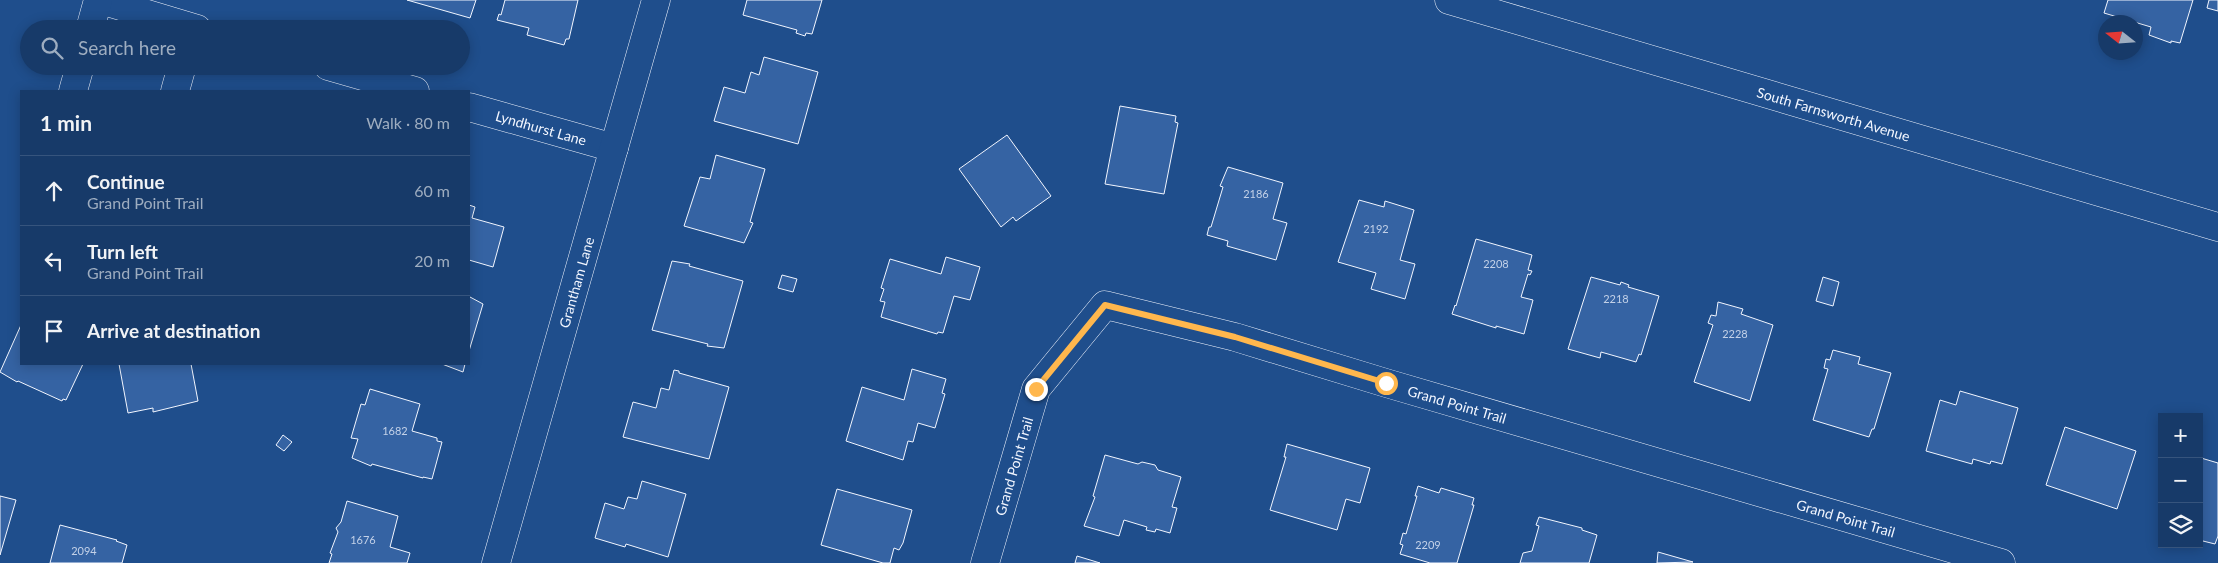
<!DOCTYPE html>
<meta charset="utf-8">
<style>
:root{--surface:#173a69;--page:#20416f;--text:#f1f3f6;--muted:#9eadc0;--line:#36547d}
body{margin:0;font-family:Lato,sans-serif;background:var(--page);color:var(--text)}
.controls{position:absolute;right:15px;bottom:15px;display:grid;overflow:hidden;border-radius:0px;box-shadow:0 2px 12px #0003}
.controls button{width:45px;height:45px;display:grid;place-items:center;padding:0;border:0;border-bottom:1px solid var(--line);background:var(--surface);color:var(--text);font:25px sans-serif}
.compass{position:absolute;left:2098px;top:15px;width:45px;height:45px;border-radius:50%;background:var(--surface);box-shadow:0 2px 12px #0003;rotate:287deg}
.stop{position:absolute;width:15px;height:15px;margin:-11px;border:4px solid #ffb74d;border-radius:50%;background:#fff}
.stop.end{background:#ffb74d;border-color:#fff;box-shadow:0 1px 5px #0008}
.list{margin:0;padding:0;list-style:none}
h2{display:flex;justify-content:space-between;align-items:center;height:65px;margin:0;padding:0 20px;font-size:21px}
h2 small{font-size:16px;font-weight:400;color:var(--muted)}
.list li{display:grid;grid-template-columns:32px 1fr auto;gap:15px;align-items:center;box-sizing:border-box;height:70px;padding:0 20px;border-top:1px solid var(--line)}
.list b{display:block;font-size:19px;white-space:nowrap}
.list p{margin:0;font-size:16px;white-space:nowrap;color:var(--muted)}
.list em{font-size:16px;font-style:normal;color:var(--muted)}
.icon{flex:none;width:28px;height:28px;fill:none;stroke:currentColor;stroke-width:2;stroke-linecap:round;stroke-linejoin:round}
.map{position:relative;flex:none;width:2218px;height:563px;overflow:hidden}
.search{position:absolute;background:var(--surface);box-shadow:0 2px 12px #0003;left:20px;top:20px;width:450px;height:55px;display:flex;align-items:center;gap:12px;box-sizing:border-box;padding:0 18px;border-radius:28px;color:var(--muted);font-size:19px}
.panel{position:absolute;background:var(--surface);box-shadow:0 2px 12px #0003;left:20px;top:90px;width:450px;height:275px;border-radius:0px}
.map>svg:first-child{display:block}
.building{fill:#3563a3;stroke:#f2f6ff}
.lines{fill:none;stroke-linecap:round;stroke-linejoin:round}
.minor-casing{stroke:#f2f6ff;stroke-width:29}
.minor{stroke:#1f4e8c;stroke-width:28}
.route{stroke:#ffb74d;stroke-width:6}
.labels{text-anchor:middle;dominant-baseline:central;stroke-width:4;stroke-linejoin:round;paint-order:stroke}
.number-label{font-size:11px;fill:#c3d1e8}
.street-label{font-size:14px;fill:#f2f6ff;stroke:#1f4e8c}
</style>
<div class="map">
<svg width="2218" height="563" viewBox="0 0 2218 563">
<rect width="100%" height="100%" fill="#1f4e8c"/>
<!-- building -->
<path class="building" d="M407,0H476L470,18Z
M505,0H578L569,39H566L564,45L527,35L529,28L497,20L499,14L501,15Z
M747,0H822L812,34L806,33L805,36L796,33L797,30L743,15Z
M2108,0H2193L2180,43L2171,41V43L2149,35L2151,27L2104,13Z
M2209,0H2218V11L2207,8Z
M764,57L818,72L798,144L714,121L724,87L745,93L751,72L759,75Z
M1120,106L1176,116L1175,122L1178,123L1164,194L1105,184Z
M1007,135L1051,196L1016,221L1013,217L1001,227L959,169Z
M716,155L765,169L750,222L753,223L744,243L684,226L700,177L710,179Z
M1228,167L1283,183L1273,219L1287,223L1276,260L1227,246L1228,241L1207,235L1209,227H1211L1223,187L1220,186Z
M1359,200L1384,207L1385,201L1414,210L1400,260L1415,264L1405,299L1371,289L1376,273L1338,262Z
M469,205L475,207L472,218L504,227L493,267L469,260Z
M1476,239L1532,255L1528,270L1532,271L1530,275L1528,274L1521,297L1533,300L1524,334L1496,326V328L1452,314L1455,305L1456,306Z
M946,257L980,267L970,300L954,296L943,333L938,332L937,334L881,317L885,302L880,301L884,289L881,288L890,259L941,274Z
M672,261L690,264L689,266L743,281L724,348L707,346L708,344L652,330Z
M782,275L797,279L793,292L778,288Z
M1591,277L1620,285L1621,282L1629,285L1628,287L1659,296L1641,355L1639,354L1636,362L1601,352L1600,358L1568,349Z
M1823,277L1839,282L1833,306L1816,301Z
M470,297L483,304L469,351V299Z
M1718,302L1743,309L1741,314L1773,325L1750,401L1694,382L1713,325L1708,323L1711,315L1716,316Z
M21,325V364H83L66,400L63,399L62,401L18,381L17,382L0,372Z
M1833,350L1860,357L1858,364L1891,373L1874,429H1872L1869,437L1813,420L1828,369L1824,368L1826,359L1830,360Z
M119,364H191L198,401L153,412V408L128,413Z
M442,364H465L463,372Z
M912,369L946,379L942,393L945,394L935,428L918,423L913,442L908,441L903,460L846,441L862,387L904,400Z
M674,370L679,371V373L729,387L709,459L623,437L633,402L656,408L661,388L669,390Z
M370,389L420,404L412,431L437,438V441L442,442L432,479L423,477V478L372,464L371,466L352,458L358,439L351,438L361,404L365,405Z
M1960,391L2018,408L2002,464L1991,461L1990,464L1973,459L1972,464L1926,451L1940,400L1956,405Z
M2065,427L2136,451L2117,509L2046,485Z
M283,435L292,442L284,451L276,445Z
M1287,444L1370,468L1360,503L1346,499L1337,530L1270,510L1286,457H1284Z
M1105,455L1138,464L1142,462L1155,465L1158,470L1181,477L1172,507L1177,508L1170,533L1156,529L1155,532L1146,530L1147,527L1124,520L1119,536L1084,526L1095,497L1093,496Z
M2201,458L2218,463V536L2215,544L2199,540Z
M642,481L686,494L668,557L626,544L625,547L595,538L605,503L624,509L628,497L637,499Z
M1418,486L1439,493L1441,488L1474,498L1472,505H1474L1457,563H1430L1400,554L1403,545L1400,544L1403,533L1406,534L1417,496H1415Z
M837,489L912,510L903,543L899,550L894,548L890,563H883L821,545Z
M0,496L16,500L0,555Z
M347,501L398,516L390,547L410,553L407,563H329L332,554L330,553L338,532L336,528L341,522Z
M1539,517L1582,528V530L1597,535L1589,563H1520L1523,553L1532,551L1539,526L1536,525Z
M60,525L117,540L116,541L127,545L122,563H50Z
M1658,552L1693,562L1657,563Z
M1077,556L1100,563H1075Z"/>
<g class="lines">
<defs>
<g id="minor">
<path d="M101,0L197,29"/>
<path id="s1" d="M1449,0L2218,227"/>
<path d="M90,29L98,0"/>
<path d="M328,66L415,91"/>
<path d="M73,91L80,66"/>
<path d="M175,91L182,66"/>
<path id="s2" d="M469,107L614,148"/>
<path id="s3" d="M496,563L656,0"/>
<path id="s4" d="M985,563L1036,389L1105,305L1235,337L1386,383L2001,563"/>
</g>
</defs>
<!-- minor casing -->
<use href="#minor" class="minor-casing"/>
<!-- minor -->
<use href="#minor" class="minor"/>
</g>
<g class="lines">
<!-- route -->
<path class="route" d="M1036,389L1105,305L1235,337L1386,383"/>
</g>
<g class="labels">
<!-- number labels -->
<g class="number-label">
<text x="1256" y="193">2186</text>
<text x="1376" y="228">2192</text>
<text x="1496" y="263">2208</text>
<text x="1616" y="298">2218</text>
<text x="1735" y="333">2228</text>
<text x="395" y="430">1682</text>
<text x="363" y="539">1676</text>
<text x="1428" y="544">2209</text>
<text x="84" y="550">2094</text>
</g>
<!-- street labels -->
<g class="street-label">
<text stroke="none"><textPath href="#s1" startOffset="401">South Farnsworth Avenue</textPath></text>
<text stroke="none"><textPath href="#s2" startOffset="75">Lyndhurst Lane</textPath></text>
<text stroke="none"><textPath href="#s3" startOffset="292">Grantham Lane</textPath></text>
<text stroke="none"><textPath href="#s4" startOffset="656">Grand Point Trail</textPath></text>
<text stroke="none"><textPath href="#s4" startOffset="101">Grand Point Trail</textPath></text>
<text stroke="none"><textPath href="#s4" startOffset="1061">Grand Point Trail</textPath></text>
</g>
</g>
</svg>
<div class="controls">
<button>+</button>
<button>−</button>
<button><svg class="icon" aria-label="layers" viewBox="0 0 24 24"><path d="M12 4l9 5-9 5-9-5zM3 14l9 5 9-5"/></svg></button>
</div>
<svg class="compass" viewBox="-18 -18 36 36"><path d="M0-13l5 13h-10z" fill="#e53935"/><path d="M0 13l5-13h-10z" fill="#9eadc0"/></svg>
<div class="stop" style="left:1386px;top:383px"></div>
<div class="stop end" style="left:1036px;top:389px"></div>
<div class="search"><svg class="icon" aria-label="search" viewBox="0 0 24 24"><circle cx="10" cy="10" r="6"/><path d="M15 15l6 6"/></svg>Search here</div>
<section class="panel">
<h2>1 min<small>Walk · 80 m</small></h2>
<ul class="list">
<li><svg class="icon" aria-label="ahead" viewBox="0 0 24 24"><path d="M12 20V5M6 11l6-6 6 6"/></svg><div><b>Continue</b><p>Grand Point Trail</p></div><em>60 m</em></li>
<li><svg class="icon" aria-label="left" viewBox="0 0 24 24"><path d="M17 20v-9H6M10 6l-5 5 5 5"/></svg><div><b>Turn left</b><p>Grand Point Trail</p></div><em>20 m</em></li>
<li><svg class="icon" aria-label="arrive" viewBox="0 0 24 24"><path d="M6 21V4h12l-3 4 3 4H6"/></svg><div><b>Arrive at destination</b></div></li>
</ul>
</section>
</div>
